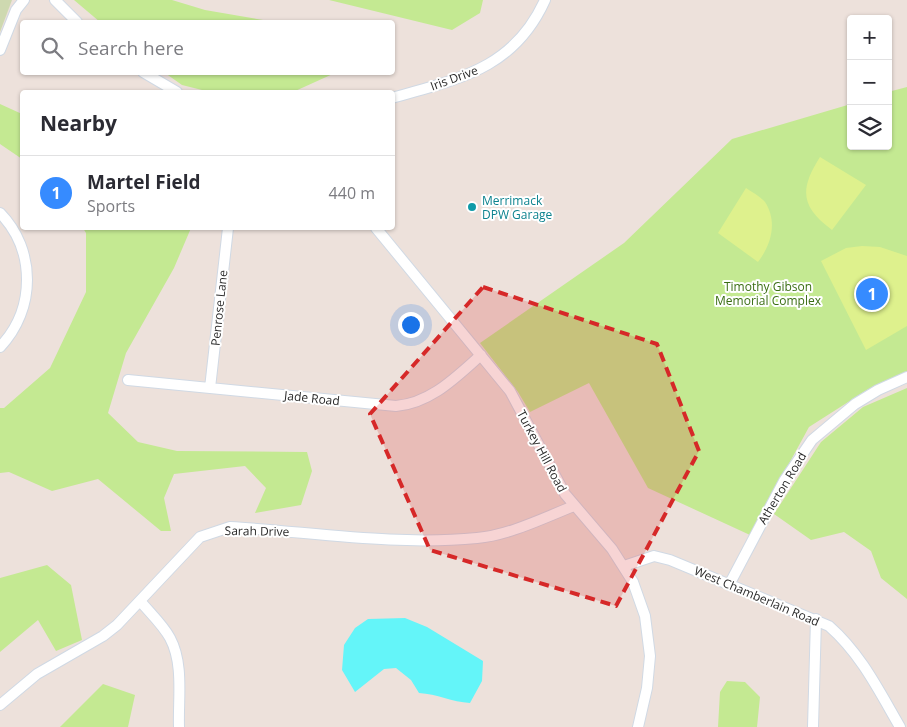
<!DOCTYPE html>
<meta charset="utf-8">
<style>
:root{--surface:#fff;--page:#f2f2f3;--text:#2b2b33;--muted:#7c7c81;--line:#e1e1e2;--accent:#368bff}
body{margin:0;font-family:"Open Sans",sans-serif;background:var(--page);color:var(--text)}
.controls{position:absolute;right:15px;top:15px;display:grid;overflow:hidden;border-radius:5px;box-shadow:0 1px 4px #0004}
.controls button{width:45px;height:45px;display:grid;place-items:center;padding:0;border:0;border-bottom:1px solid var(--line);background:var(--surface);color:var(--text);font:25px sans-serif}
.you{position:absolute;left:410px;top:324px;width:18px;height:18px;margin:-12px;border:4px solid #fff;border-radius:50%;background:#1a73e8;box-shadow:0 0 0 8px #1a73e833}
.badge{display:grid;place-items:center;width:32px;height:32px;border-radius:50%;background:var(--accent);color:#fff;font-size:16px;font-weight:700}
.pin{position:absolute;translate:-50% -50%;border:2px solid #fff;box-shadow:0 1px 5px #0006}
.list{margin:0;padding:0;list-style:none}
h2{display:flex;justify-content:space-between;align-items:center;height:65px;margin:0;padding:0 20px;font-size:21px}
h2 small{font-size:16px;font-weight:400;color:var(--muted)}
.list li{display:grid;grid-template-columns:32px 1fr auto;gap:15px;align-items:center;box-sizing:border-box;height:75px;padding:0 20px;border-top:1px solid var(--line)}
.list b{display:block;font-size:19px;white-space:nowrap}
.list p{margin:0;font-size:16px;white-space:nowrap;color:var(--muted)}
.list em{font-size:16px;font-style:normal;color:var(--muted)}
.icon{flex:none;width:28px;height:28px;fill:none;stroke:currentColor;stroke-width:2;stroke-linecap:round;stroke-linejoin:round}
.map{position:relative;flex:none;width:907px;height:727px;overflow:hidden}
.search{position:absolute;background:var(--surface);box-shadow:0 1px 4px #0004;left:20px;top:20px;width:375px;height:55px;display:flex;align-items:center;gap:12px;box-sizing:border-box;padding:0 18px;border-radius:5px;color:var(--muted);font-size:19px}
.panel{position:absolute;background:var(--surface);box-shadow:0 1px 4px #0004;left:20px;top:90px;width:375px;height:140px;border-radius:5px}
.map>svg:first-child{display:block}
.green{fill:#c4e992}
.cemetery{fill:#ced9b0}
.pitch{fill:#def18d}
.water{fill:#64f5f9}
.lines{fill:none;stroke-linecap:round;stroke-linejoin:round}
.minor-casing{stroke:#d0d9e4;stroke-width:12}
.minor{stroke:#fff;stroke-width:10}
.marked{fill:#d62828;fill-opacity:0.2;stroke:#d62828;stroke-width:4;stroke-dasharray:10 6;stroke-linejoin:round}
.culture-dot{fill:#0f9aa8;stroke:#fff;stroke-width:2}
.labels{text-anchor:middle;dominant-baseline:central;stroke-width:4;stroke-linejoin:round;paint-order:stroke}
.street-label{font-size:12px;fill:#2a2a2a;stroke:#fff}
.culture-label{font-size:12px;fill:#0d838f;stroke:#fff;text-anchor:start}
.park-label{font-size:12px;fill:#3b6e14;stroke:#fff}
</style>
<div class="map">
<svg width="907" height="727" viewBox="0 0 907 727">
<rect width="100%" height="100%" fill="#ede1db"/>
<!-- green -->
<path class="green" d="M74,0H172L205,10L275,22H100Z
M329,0H483L480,13L452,30Z
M165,73H335L293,92H210L182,85Z
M907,87V371L867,390L809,427L750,535L648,488L589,383L530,412L518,392L480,343L624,243L732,139L851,104V146H888V92Z
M0,104L22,114V159L0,144Z
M83,228H191L174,268L126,353L108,413L138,442L177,451L307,452L312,471L301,505L255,513L266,488L245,466L174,474L164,498L171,531H161L98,479L52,491L9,472L0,473V408H4L50,368L86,292V233Z
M907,388V599L881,578L871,551L844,532L811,540L774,514L821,442L863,407Z
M47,565L71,585L82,640L56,651L38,620L0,652V578Z
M727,681L745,682L760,697L757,727H718L720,692Z
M103,684L135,695L128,727H60Z"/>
<!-- cemetery -->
<path class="cemetery" d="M0,0H12L0,32Z"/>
<!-- pitch -->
<path class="pitch" d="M820,157L866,185L832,230C801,207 799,190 820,157Z
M746,188C752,192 761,197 765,202C778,222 771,245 758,262L718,233Z
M862,246L880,247L907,256V326L866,350L821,261L846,248Z"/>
<!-- water -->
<path class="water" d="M405,618L427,627L483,661L482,681L470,703C452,702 437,694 419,693L411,680L396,668L384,669L355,692L342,670L344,645L355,628L368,619Z"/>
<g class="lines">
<defs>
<path id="minor" d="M55,0L77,22
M0,50L16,10L24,0
M143,72L177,92
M392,98C458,79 514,69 545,0
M0,213C36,250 36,309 0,347
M376,228L510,391L565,494L612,549L633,582L645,616L650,656L647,688L638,727
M128,380L396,406C431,403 456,377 481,355
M210,388L228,228
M624,566L654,556L670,560L829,626C861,654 879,691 900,727
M729,585L784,481L812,440L855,404L878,390L907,377
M141,602C151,614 163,625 170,638C184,664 178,699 179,727
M0,705L37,674L103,636L117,625L200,537L230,527C312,532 395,546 477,538C510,535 543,518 574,506
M813,727L816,619"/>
</defs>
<!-- minor casing -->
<use href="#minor" class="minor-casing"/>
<!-- minor -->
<use href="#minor" class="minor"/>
</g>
<!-- marked area -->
<path class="marked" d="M483,287L657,344L699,451L616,606L430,550L370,414Z"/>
<!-- markers -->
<circle class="culture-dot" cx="472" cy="207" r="5"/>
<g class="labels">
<!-- street labels -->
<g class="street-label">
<text transform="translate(454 78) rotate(-20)">Iris Drive</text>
<text transform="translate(219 308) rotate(-84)">Penrose Lane</text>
<text transform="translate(312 398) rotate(6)">Jade Road</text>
<text transform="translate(542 451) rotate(62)">Turkey Hill Road</text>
<text transform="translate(782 488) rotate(-59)">Atherton Road</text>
<text transform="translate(257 531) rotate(1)">Sarah Drive</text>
<text transform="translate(757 596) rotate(23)">West Chamberlain Road</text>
</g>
<!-- culture labels -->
<g class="culture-label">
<text x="482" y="200">Merrimack<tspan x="482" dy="14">DPW Garage</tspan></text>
</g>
<!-- park labels -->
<g class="park-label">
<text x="768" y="286">Timothy Gibson<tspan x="768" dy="14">Memorial Complex</tspan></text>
</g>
</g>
</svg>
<div class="controls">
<button>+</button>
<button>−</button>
<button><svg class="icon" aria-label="layers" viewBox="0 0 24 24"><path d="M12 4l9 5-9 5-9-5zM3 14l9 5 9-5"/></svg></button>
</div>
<div class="you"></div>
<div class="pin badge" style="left:872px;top:294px">1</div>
<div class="search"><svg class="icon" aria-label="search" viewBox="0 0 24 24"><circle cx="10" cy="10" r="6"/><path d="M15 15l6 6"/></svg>Search here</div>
<section class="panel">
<h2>Nearby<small></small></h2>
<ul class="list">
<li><span class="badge">1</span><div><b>Martel Field</b><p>Sports</p></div><em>440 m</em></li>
</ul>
</section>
</div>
